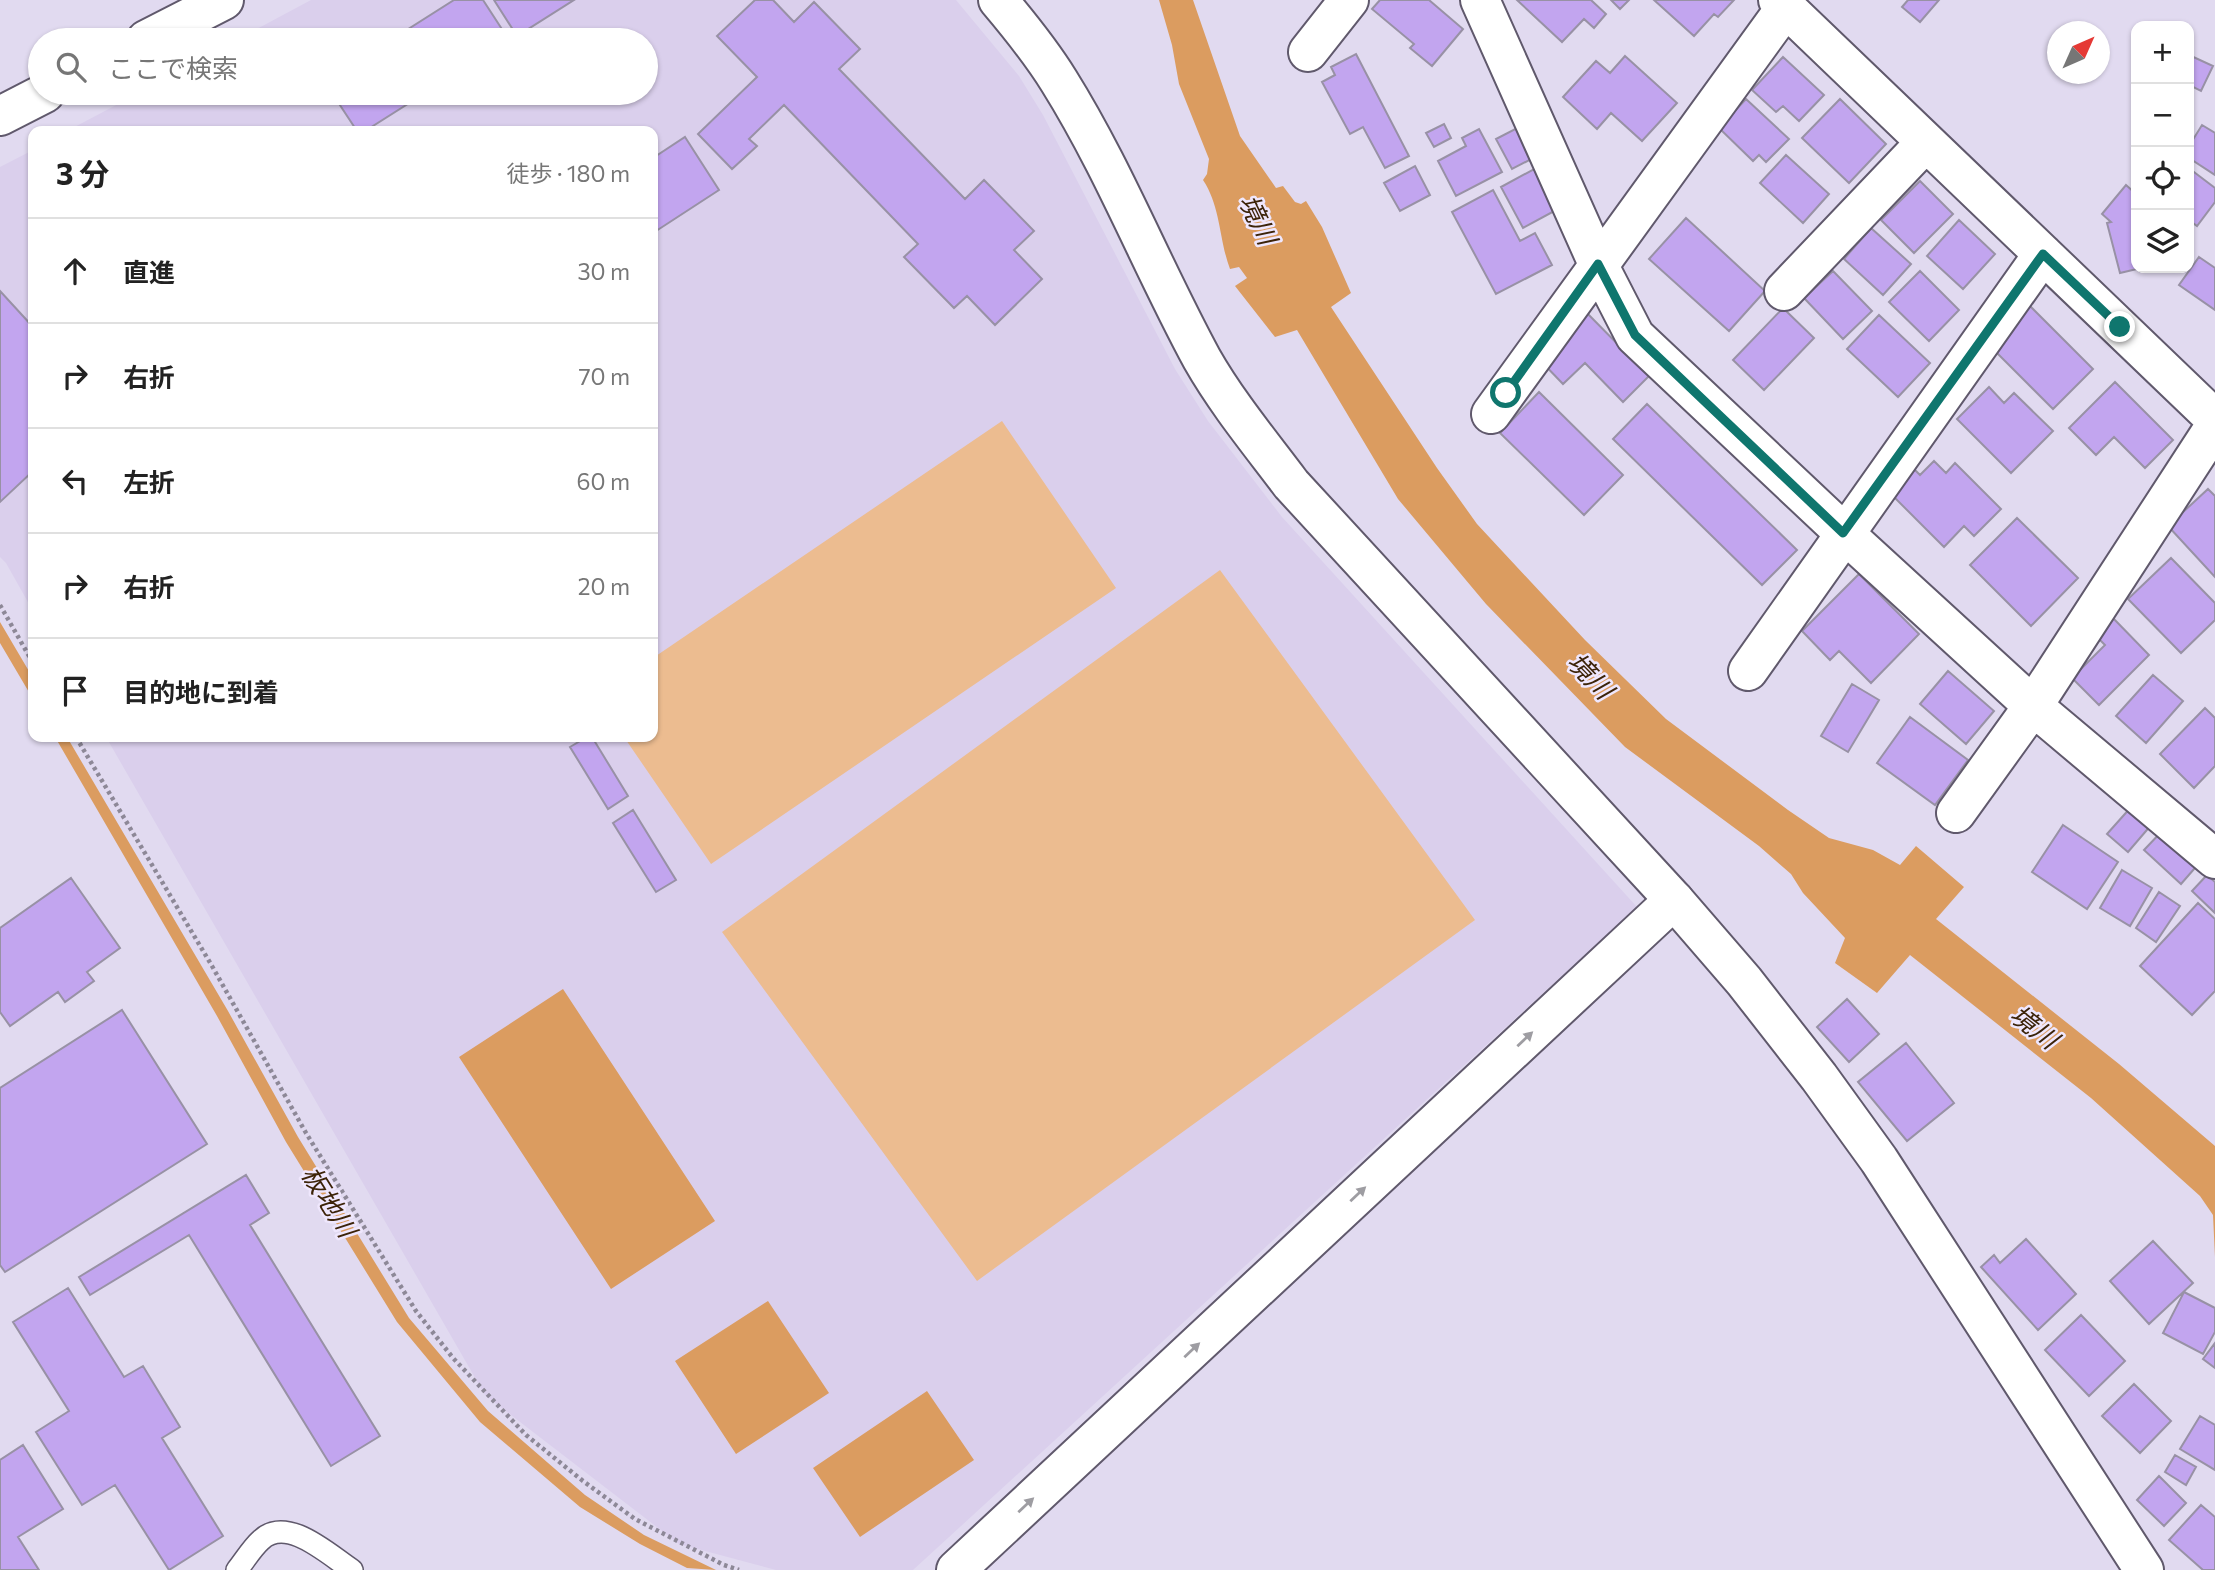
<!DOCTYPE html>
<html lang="ja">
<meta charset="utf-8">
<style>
:root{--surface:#fff;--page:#f2f2f2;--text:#222;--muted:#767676;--line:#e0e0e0}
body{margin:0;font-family:Commissioner,"Noto Sans JP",sans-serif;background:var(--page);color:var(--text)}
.controls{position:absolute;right:21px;top:21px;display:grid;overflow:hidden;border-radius:14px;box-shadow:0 2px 5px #0004}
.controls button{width:63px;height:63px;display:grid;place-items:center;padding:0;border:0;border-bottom:2px solid var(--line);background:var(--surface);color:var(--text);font:35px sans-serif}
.compass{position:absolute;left:2047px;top:21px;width:63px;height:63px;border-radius:50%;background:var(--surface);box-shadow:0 2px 5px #0004;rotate:45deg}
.stop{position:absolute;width:21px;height:21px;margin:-16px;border:5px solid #0f766e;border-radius:50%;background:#fff}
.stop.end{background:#0f766e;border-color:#fff;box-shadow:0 2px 7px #0008}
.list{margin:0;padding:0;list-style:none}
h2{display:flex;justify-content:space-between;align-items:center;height:91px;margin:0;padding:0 28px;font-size:30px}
h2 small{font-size:23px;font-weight:400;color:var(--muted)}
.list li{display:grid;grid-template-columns:46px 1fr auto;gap:21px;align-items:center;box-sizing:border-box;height:105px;padding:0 28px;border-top:2px solid var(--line)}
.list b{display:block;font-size:26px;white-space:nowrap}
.list em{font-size:23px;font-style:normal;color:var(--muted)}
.icon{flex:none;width:38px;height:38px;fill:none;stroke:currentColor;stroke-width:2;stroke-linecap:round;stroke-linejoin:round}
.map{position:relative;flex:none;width:2215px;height:1570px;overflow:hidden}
.search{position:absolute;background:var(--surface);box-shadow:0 2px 5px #0004;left:28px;top:28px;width:630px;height:77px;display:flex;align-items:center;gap:18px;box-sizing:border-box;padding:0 24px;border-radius:38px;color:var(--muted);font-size:26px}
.panel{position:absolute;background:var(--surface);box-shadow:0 2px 5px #0004;left:28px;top:126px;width:630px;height:616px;border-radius:14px}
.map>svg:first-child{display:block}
.built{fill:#dacfec}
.green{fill:#ecbc90}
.water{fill:#db9c60}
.building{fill:#c2a5ef;stroke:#9891a5;stroke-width:2}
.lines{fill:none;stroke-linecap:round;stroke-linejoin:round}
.lane-casing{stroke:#60596c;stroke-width:24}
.street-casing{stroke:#60596c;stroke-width:42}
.secondary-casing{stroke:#60596c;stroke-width:42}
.path{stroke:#8d8897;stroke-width:4.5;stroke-dasharray:3.5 3.5;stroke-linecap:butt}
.lane{stroke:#fff;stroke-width:21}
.street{stroke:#fff;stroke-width:38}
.secondary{stroke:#fff;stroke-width:38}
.oneway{fill:#9e9da2}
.route{stroke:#0f766e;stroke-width:9}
.labels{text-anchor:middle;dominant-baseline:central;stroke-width:5;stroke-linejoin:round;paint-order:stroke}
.water-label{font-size:26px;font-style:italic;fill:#3c2308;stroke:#efe7fd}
</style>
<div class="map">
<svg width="2215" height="1570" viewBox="0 0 2215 1570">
<rect width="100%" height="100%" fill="#e1daf0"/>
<!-- built -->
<path class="built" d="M311,0H956L1019,76L1043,115L1175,369L1208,421L1282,517L1637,907L913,1570H776L679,1544L485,1395L106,737H653V131H67L139,93H646V40H236Z
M33,150V611L6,563L0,557V167Z"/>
<!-- green -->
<path class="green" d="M1002,421L1116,588L711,864L624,737H653V658Z
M1220,570L1475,920L977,1281L722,932Z"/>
<!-- water -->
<path class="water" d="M1159,0H1193L1240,136L1276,188L1283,186L1295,202L1301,204L1306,201L1322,227L1351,293L1331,307L1437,468L1477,524L1585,640L1666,719L1788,810L1829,838L1873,850L1900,865L1916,846L1964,887L1936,919L2119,1064L2215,1146V1257L2213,1215L2200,1196L2091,1098L1910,955L1877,993L1835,963L1845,938L1803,893L1791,874L1759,846L1625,747L1486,604L1398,499L1297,330L1275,337L1235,286L1247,278L1239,267L1230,269C1219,240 1221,207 1203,180L1207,174L1209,159L1179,84L1172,45Z
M0,622L33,678V699L0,643Z
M55,737H67L228,1011L298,1137L409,1318L488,1411L585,1495L644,1535L716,1570L687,1568L640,1544L580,1507L480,1422L397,1322L286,1142L217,1016Z
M563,989L715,1221L611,1289L459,1057Z
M768,1301L829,1393L736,1454L675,1361Z
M927,1391L974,1460L860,1537L813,1468Z"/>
<!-- building -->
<path class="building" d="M454,0H483L509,40H391Z
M494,0H574L517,36Z
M755,0H773L794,22L814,2L860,49L839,69L965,199L984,180L1034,231L1014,250L1042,279L995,325L967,296L954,308L904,257L918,244L784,105L749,139L757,146L732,169L698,134L757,77L717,36Z
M1380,0H1429L1463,29L1432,66L1410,48L1414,44L1372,9Z
M1517,0H1591L1606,14L1594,28L1584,19L1562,42Z
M1611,0H1629L1620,9Z
M1654,0H1734L1718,17L1714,14L1694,36Z
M1908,0H1939L1920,22L1902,7Z
M1356,54L1409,156L1385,168L1363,127L1350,134L1322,82L1335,75L1331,67Z
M2189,55L2213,66L2201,91L2189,85Z
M1625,56L1677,103L1642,141L1611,113L1597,129L1563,97L1596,61L1610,73Z
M1783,57L1824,95L1799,121L1783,106L1776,112L1752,90Z
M332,93H425L365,131H357Z
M1746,99L1789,139L1766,162L1759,155L1753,161L1719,128Z
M1840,99L1886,144L1849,183L1802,138Z
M1444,124L1451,138L1434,147L1426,133Z
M2202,125L2215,133V175L2189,158V146Z
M1521,126L1537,156L1512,169L1496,139Z
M1479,129L1502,172L1456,196L1438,161L1466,146L1462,138Z
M685,137L719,190L653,233V158Z
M1786,155L1829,194L1803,223L1760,183Z
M1415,166L1430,195L1400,211L1384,183Z
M1536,168L1558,209L1523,228L1501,187Z
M2190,169L2215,188V202L2197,226L2189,220Z
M1920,181L1953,214L1914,253L1881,220Z
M2126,185L2136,194V268H2141L2120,273L2107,223L2111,222L2102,214Z
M1493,190L1520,241L1535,233L1552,265L1496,294L1452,212Z
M1686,218L1765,291L1729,331L1649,259Z
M1959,220L1995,254L1963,289L1927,256Z
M1871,228L1911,264L1883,295L1844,259Z
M2199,257L2215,268V310L2179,285Z
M1833,271L1872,311L1843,339L1804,298Z
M1920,271L1959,310L1929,341L1889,302Z
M0,291L33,327V471L0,502Z
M2028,304L2093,369L2053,409L1988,344Z
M1783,308L1814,338L1764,390L1733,360Z
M1584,310L1649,376L1623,402L1585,363L1563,384L1537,357Z
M1879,315L1930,363L1898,397L1847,349Z
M2115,382L2173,440L2145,468L2114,437L2096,455L2069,428Z
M1989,387L2004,403L2014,393L2053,431L2011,473L1957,419Z
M1539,392L1623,475L1584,515L1500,433Z
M1647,404L1797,550L1762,585L1613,439Z
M1934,461L1946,473L1955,463L2001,509L1974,536L1964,526L1944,547L1889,492L1913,468L1920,475Z
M2208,489L2215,496V577L2168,526Z
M2017,518L2078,578L2031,626L1970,565Z
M2171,558L2215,603V620L2181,653L2128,599Z
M1859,574L1919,634L1871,683L1839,651L1830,660L1802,631Z
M2113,618L2149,655L2099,705L2072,678L2105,645L2095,635Z
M1948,671L1994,711L1966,744L1920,704Z
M2153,675L2183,701L2146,743L2116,716Z
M1852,684L1879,700L1848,752L1821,736Z
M2205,708L2215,718V766L2194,788L2160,754Z
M1910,717L1968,760L1935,805L1877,763Z
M587,737H592L628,796L608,809L570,747Z
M2132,806L2152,824L2128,852L2107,834Z
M633,810L676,880L656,892L613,823Z
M2063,825L2118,862L2087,909L2032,872Z
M2165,828L2201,861L2181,884L2144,850Z
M2122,870L2152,888L2130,926L2100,908Z
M2207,875L2215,882V913L2192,891Z
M71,878L120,948L87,972L94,981L65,1002L58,992L10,1026L0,1012V928Z
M2159,892L2180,906L2156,942L2136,928Z
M2198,903L2215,919V991L2192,1015L2140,966Z
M1847,999L1879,1034L1849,1062L1817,1027Z
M122,1010L207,1144L5,1272L0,1265V1088Z
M1906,1043L1954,1103L1907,1141L1858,1082Z
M246,1175L269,1213L250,1225L380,1436L331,1466L189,1235L90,1295L79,1277Z
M2026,1239L2076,1294L2038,1330L1981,1267L1994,1255L2000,1263Z
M2153,1241L2193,1283L2149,1324L2110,1281Z
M68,1288L124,1377L143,1366L180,1427L162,1438L223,1536L169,1570L115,1485L82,1505L36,1432L69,1411L13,1322Z
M2184,1292L2215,1308V1332L2203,1354L2163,1333Z
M2081,1315L2125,1361L2089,1396L2045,1350Z
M2215,1343V1368L2203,1359Z
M2134,1384L2171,1421L2140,1453L2102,1416Z
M2200,1416L2215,1425V1470L2180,1449Z
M23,1445L63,1509L18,1537L39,1570H0V1460Z
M2175,1455L2196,1467L2186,1485L2165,1472Z
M2159,1476L2186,1503L2164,1526L2137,1500Z
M2201,1505L2215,1517V1570H2203L2169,1540Z"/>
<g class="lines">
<defs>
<path id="lane" d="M237,1570C245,1560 252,1548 261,1540C287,1515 329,1555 352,1570"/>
<path id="street" d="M1480,0L1598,264L1635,336L1844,533L2033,706L2215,859
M1778,0L2215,419
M1308,52L1349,0
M1784,291L1926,142
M1491,414L1786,7
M1748,671L2043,254
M1956,813L2033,706L2215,426
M956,1570L1674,900"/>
<path id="secondary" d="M998,0C1020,26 1041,52 1059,81C1114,169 1152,267 1202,359C1227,403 1261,444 1291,484L1674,900L1744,981L1819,1077L1879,1160L2144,1570
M146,40L224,0
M0,116L45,93"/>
</defs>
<!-- lane casing -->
<use href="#lane" class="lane-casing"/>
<!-- street casing -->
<use href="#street" class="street-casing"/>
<!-- secondary casing -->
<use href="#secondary" class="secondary-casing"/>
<!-- path -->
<path class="path" d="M0,605L33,663
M76,737L212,966L306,1133L416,1311L453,1358L526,1435L583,1481L635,1519L724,1565L739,1570"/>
<!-- lane -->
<use href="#lane" class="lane"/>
<!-- street -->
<use href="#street" class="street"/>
<!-- secondary -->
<use href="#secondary" class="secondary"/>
</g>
<!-- one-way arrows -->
<defs><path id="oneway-solid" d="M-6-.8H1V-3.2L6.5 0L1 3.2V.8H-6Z" transform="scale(1.75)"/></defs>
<g class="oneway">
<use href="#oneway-solid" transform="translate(1525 1039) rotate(-43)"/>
<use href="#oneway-solid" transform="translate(1358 1194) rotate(-43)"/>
<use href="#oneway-solid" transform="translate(1192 1350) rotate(-43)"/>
<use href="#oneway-solid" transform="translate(1026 1505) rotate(-43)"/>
</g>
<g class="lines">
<!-- route -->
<path class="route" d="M1506,393L1598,264L1635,335L1843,533L2043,254L2120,327"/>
</g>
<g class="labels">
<!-- water labels -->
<g class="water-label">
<text transform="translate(1259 219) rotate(64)">境川</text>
<text transform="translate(1591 675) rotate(46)">境川</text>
<text transform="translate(2035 1026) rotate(38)">境川</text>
<text transform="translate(330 1201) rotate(58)">板地川</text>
</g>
</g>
</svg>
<div class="controls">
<button>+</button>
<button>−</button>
<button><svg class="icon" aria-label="locate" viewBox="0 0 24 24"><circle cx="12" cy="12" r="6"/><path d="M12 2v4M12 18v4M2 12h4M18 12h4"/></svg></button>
<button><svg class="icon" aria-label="layers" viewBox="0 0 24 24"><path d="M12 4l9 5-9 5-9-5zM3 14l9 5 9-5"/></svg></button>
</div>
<svg class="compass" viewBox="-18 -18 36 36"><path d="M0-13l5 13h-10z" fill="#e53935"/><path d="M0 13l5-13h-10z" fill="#767676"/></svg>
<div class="stop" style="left:1506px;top:393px"></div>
<div class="stop end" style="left:2120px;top:327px"></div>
<div class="search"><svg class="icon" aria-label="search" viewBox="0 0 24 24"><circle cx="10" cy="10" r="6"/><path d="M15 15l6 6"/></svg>ここで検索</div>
<section class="panel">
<h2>3 分<small>徒歩 · 180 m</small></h2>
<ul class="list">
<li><svg class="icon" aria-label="ahead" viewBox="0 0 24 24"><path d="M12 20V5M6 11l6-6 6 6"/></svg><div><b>直進</b></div><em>30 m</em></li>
<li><svg class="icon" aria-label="right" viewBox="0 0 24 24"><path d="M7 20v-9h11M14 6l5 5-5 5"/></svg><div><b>右折</b></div><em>70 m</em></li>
<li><svg class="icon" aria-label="left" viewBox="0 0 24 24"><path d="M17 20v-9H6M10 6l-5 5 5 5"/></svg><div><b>左折</b></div><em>60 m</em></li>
<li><svg class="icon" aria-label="right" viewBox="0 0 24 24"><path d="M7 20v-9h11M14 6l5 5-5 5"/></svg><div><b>右折</b></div><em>20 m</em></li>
<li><svg class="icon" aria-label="arrive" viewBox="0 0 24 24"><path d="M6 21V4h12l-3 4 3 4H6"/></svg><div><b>目的地に到着</b></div></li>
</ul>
</section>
</div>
